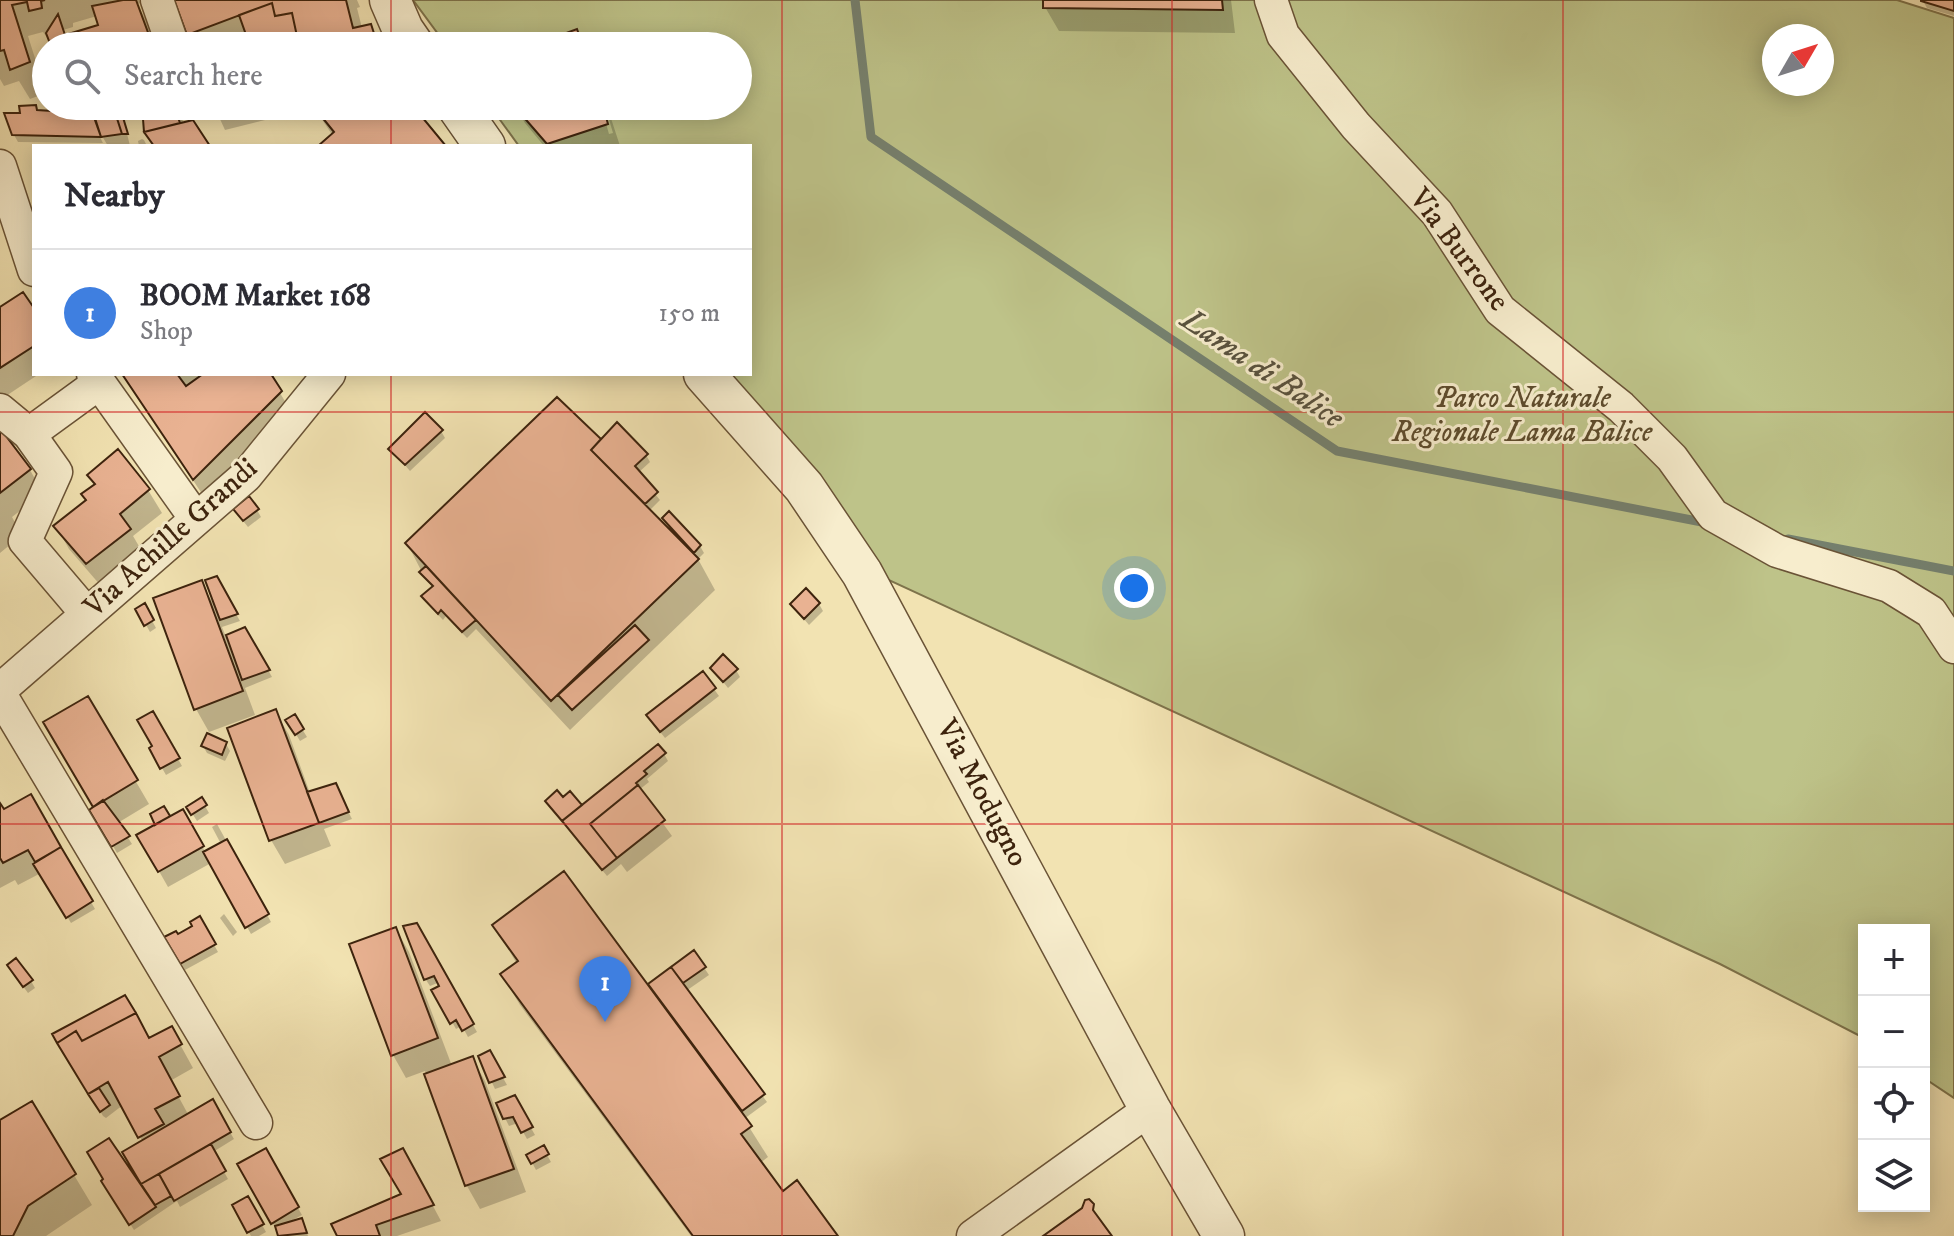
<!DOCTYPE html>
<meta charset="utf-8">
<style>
:root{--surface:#fff;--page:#f7f7f7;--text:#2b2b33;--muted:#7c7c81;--line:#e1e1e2;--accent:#8f2418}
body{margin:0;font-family:"IM FELL DW Pica",serif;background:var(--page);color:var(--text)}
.controls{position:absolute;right:24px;bottom:24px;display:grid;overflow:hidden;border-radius:0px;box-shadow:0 4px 20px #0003}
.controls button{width:72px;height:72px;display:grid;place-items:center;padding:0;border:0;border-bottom:2px solid var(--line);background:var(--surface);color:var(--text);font:40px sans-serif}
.compass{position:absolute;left:1762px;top:24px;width:72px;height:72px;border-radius:50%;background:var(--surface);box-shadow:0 4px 20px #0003;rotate:51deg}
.you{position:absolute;left:1134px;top:588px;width:28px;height:28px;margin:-20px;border:6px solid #fff;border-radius:50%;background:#1a73e8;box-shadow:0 0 0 12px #1a73e833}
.badge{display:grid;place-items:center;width:52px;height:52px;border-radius:50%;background:var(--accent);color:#fff;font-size:26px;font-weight:700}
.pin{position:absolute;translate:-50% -66px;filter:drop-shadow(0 2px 4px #0008)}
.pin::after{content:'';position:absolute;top:42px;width:28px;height:24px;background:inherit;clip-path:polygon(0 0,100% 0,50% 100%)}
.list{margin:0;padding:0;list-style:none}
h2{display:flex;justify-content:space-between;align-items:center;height:104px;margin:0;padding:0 32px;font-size:34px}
h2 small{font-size:26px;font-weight:400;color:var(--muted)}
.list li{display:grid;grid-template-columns:52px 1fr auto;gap:24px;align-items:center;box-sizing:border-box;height:128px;padding:0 32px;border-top:2px solid var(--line)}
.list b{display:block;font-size:30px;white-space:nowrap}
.list p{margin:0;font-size:26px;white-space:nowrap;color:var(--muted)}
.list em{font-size:26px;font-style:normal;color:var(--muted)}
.icon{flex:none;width:44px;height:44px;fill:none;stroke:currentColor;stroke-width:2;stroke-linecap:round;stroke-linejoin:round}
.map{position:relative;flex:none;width:1954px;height:1236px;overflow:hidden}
.search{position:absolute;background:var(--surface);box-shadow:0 4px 20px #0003;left:32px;top:32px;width:720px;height:88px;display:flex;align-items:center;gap:20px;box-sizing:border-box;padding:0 28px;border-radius:44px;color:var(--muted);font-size:30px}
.panel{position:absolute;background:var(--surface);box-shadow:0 4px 20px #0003;left:32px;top:144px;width:720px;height:232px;border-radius:0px}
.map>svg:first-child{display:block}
.park{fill:#bec389;stroke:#7e734b;stroke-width:2;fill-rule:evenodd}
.shadow{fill:#0003;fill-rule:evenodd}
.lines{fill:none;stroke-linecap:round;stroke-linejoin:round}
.stream{stroke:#75806e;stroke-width:9}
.building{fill:#e9b292;stroke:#3d230d;stroke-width:2}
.minor-casing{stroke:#6a5336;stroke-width:35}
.tertiary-casing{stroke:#6a5336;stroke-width:43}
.minor{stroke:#f7edcd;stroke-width:32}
.tertiary{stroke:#f7edcd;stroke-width:40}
.grid{fill:none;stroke:#d62828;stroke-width:2;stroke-opacity:0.55}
.labels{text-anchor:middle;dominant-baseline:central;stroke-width:6;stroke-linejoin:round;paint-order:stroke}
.street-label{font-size:30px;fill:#3d230d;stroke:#f7edcd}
.park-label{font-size:30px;font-style:italic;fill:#5d4b2c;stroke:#f7edcd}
.water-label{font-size:32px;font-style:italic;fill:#59523e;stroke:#f7edcd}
</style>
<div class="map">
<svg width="1954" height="1236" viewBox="0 0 1954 1236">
<rect width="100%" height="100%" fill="#f2e3b2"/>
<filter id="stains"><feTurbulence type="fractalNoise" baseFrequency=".0025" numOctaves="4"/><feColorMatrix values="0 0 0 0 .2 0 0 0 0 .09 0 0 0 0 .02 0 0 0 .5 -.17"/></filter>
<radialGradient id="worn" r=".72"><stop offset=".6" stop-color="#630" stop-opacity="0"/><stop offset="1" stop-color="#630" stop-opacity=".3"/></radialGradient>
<!-- park -->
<path class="park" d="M413,0H1897L1954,18V1098L1924,1078V930H1864V1038L1720,964L880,576L709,374H750V146H519L490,106H738V46H447ZM1774,36H1822V84H1774Z"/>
<!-- shadow -->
<path class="shadow" d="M0,0H139L141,3L137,4L148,23L156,46H53L43,32L28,36L46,93L30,99L19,81L4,86L0,79ZM97,16L100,26L66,37L63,30L73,27V23Z
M176,0H357L360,7L357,8L362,28L370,26L381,46H195Z
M1045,0H1231L1235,33L1059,31L1045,7Z
M1954,0V16L1927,8L1923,1Z
M92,106H128L132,118L124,121L130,146H108L102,136L100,137L103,143L18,142L14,135L38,112L69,114L75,108L78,117L96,118Z
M144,106H177L184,124L208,146H155L146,131Z
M214,106H291L293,113L225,130Z
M313,106H410L444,146H321L333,136Z
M515,106H601L609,134L613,133L605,106H607L620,146H544L525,123Z
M142,139L144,140L147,146H139L138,141Z
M0,310L34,312V374H39L0,400Z
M123,374H198L201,378L207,374H277L271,378L298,423L212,509Z
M557,399L601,442L646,455L650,462L638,473L660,500L649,511L672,532L664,518L700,546L704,553L698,559L715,590L570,730L476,629L467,638L446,616L443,620L428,604L424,597L434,588L426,580L407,543Z
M0,431L30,470L43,493L12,517L22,535L0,553Z
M441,431L445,438L410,471L391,449Z
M89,475L148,490L162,513L133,536L143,553L101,586L69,549L56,526L87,501L95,486Z
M257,510L261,517L248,527L239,516Z
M216,579L240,621L222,627L226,637L245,629L272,677L245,688L255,715L209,732L196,709L201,583L215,606L217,605Z
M819,604L823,611L809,625L792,605Z
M144,606L156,628L150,632L137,609Z
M712,668L736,670L740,677L728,688Z
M703,674L719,696L665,738L653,723Z
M87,698L149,804L116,824L121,827L132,844L117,853L92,810L96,808Z
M275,711L289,735L310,793H339L352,819L324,829L331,846L285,864L271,840L230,729Z
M152,713L182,766L166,775L151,749L155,747Z
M294,716L307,737L300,741L288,721Z
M226,744L230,751L225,761L207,753L203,746Z
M664,754L668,761L647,779L649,782L639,790L672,836L627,872L621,864L607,876L551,808L563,800L581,808Z
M30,796L95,909L71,923L41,873L18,885L15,880L0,888V807L3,812Z
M201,799L209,813L197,821L188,807Z
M163,809L169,819L182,812L206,853L221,844L212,827L217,824L271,922L251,934L211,863L168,887L139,836L158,825Z
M224,914L237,932L233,936L220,918Z
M199,918L218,952L185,970L167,938L177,937L195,927Z
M416,925L477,1032L468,1037L462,1026L456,1029L434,990L442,986L440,982L430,986L426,980L406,928Z
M494,925L647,987L694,953L709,975L686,991L767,1102L744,1119L768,1157L760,1163L782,1194L836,1236H691L520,1005L502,975L517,964Z
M396,929L409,952L452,1066L472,1058L485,1081L526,1192L480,1209L467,1186L425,1071L406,1078L393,1055Z
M13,973L31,981L35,988L28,993Z
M171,1028L193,1068L170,1081L189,1116L212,1102L234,1139L213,1152L228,1179L180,1207L177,1201L134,1230L107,1188L132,1165L143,1142L123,1105L106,1118L103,1116L55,1035L149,1040Z
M489,1053L507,1085L495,1089L480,1057Z
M514,1098L535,1135L527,1139L518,1123L509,1126L505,1118Z
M0,1124L74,1175L92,1205L46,1236H0Z
M543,1148L551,1162L536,1170L528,1155Z
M265,1151L302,1215L291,1221L302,1220L308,1236H280L240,1165Z
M411,1165L441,1221L397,1236H339L404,1195Z
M247,1198L266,1232L259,1236H251L234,1206Z"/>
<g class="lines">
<!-- stream -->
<path class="stream" d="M855,0L871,137L1337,451L1707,523
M1788,539L1954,571"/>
</g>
<!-- building -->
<path class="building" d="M0,0H45L41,1L42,8L29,11L27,2L12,5L30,62L10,70L4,50L0,51Z
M123,0H136L153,46H69L65,35L98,25L92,6Z
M174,0H346L353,28L371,24L378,46H304L302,40L298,41L292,13L275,16L272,3L187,35Z
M1043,0H1222L1223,10L1043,8Z
M1954,0V11L1921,1V0Z
M272,3L275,16L292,13L298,41L302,40L304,46H250L239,15Z
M58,14L65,35L69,46H51L46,33Z
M577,29L583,46H531Z
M36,105L37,110L68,112L69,106H76L75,115H94L101,137L12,135L4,113H20L19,106Z
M90,106H113L122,134L101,137Z
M113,106H128L130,111L122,114L128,134H122Z
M142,106H174L180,123L144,132Z
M212,106H253L214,115Z
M313,106H413L446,146H318L334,132Z
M514,106H603L608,124L547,144Z
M193,120L210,146H154L144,132Z
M23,292L34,308V346L0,368V307Z
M122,374H177L186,386L203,374H271L282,391L193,480Z
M557,397L601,439L591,450L699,559L551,701L405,543Z
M425,412L443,430L405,465L388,449Z
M617,422L648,454L635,466L658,492L645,504L591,450Z
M0,428L31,469L0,493Z
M118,449L150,489L120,514L131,529L86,564L53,526L86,500L81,494L95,484L87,475Z
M249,496L259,509L243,521L233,509Z
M669,511L701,545L694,553L662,518Z
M426,566L476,620L462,632L441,610L438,614L421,596L433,586L419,572Z
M217,576L238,614L220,620L205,580Z
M202,580L243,691L194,710L153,598Z
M806,588L820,603L804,619L790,604Z
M145,603L154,620L144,626L135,609Z
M635,625L649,640L572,710L558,695Z
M245,627L270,670L242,680L226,635Z
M723,654L738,669L723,682L710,668Z
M703,671L716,688L660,732L646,715Z
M88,696L138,780L93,807L43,722Z
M276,709L319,823L269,841L227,728Z
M153,711L180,758L160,769L149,748L152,746L137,720Z
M295,714L304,729L295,735L285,720Z
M207,733L227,742L222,755L201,746Z
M658,744L666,753L644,771L647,774L636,783L638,785L590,824L617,858L602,870L562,821Z
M336,783L349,812L319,823L307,792Z
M638,785L665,820L617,858L590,824Z
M557,790L563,797L570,791L582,805L562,821L545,801Z
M31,794L61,847L35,862L28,850L3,863L0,858V803L4,809Z
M202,797L207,805L191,815L186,807Z
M103,800L130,836L111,847L89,810Z
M164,806L170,816L155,825L150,814Z
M183,809L204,846L158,872L136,835Z
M227,839L269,914L245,928L203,852Z
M61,847L93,901L66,918L33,864Z
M564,871L752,1126L741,1134L783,1191L797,1180L838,1236H693L500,974L518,961L492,925Z
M200,916L216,944L180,964L164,937L176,931L178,934L192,926L190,922Z
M417,923L474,1024L462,1031L456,1020L450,1024L431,990L439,986L434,976L424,980L403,926Z
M396,927L438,1038L391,1056L349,944Z
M694,950L706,967L683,983L671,967Z
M16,958L33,980L23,987L7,965Z
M671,967L765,1094L742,1111L648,984Z
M125,995L136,1013L82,1041L76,1031L57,1043L52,1034Z
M136,1013L149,1038L172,1026L182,1044L159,1057L180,1096L155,1109L164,1124L138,1138L108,1082L88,1094L57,1043L76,1031L82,1041Z
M490,1050L505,1077L489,1083L478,1056Z
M473,1056L514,1169L465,1186L424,1074Z
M99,1088L110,1105L100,1112L88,1094Z
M515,1095L533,1127L521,1133L513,1117L503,1119L496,1103Z
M213,1099L231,1132L141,1184L122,1152Z
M32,1101L76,1174L28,1206L13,1236H0V1120Z
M109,1138L156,1207L129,1225L101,1181L103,1179L87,1152Z
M211,1144L226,1171L174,1201L159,1174Z
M544,1145L549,1154L531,1164L526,1155Z
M266,1148L299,1207L271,1224L237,1164Z
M403,1148L434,1205L376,1225L380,1236H337L331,1224L401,1194L380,1159Z
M159,1174L171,1196L155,1205L141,1184Z
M248,1196L264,1224L247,1233L232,1205Z
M1089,1199L1094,1204L1093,1210L1112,1236H1043L1082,1208L1085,1200Z
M302,1218L307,1233L278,1236L275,1226Z"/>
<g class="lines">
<defs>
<path id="minor" d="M157,0L173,46
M1271,0L1283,35L1356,126L1437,213L1500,310L1621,407L1672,458L1713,515L1777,551L1889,586L1931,612L1954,647
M0,166L34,270
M93,374L196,519
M0,410L29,434L99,383
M29,434L56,472L25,541L87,614
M0,690L246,476L329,374
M0,694L256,1123
M973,1236L1150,1109"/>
<path id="tertiary" d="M390,0L403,30L414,46
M457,106L485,146
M704,374L804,487L862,573L1150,1109L1224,1236"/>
</defs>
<!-- minor casing -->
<use href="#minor" class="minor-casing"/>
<!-- tertiary casing -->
<use href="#tertiary" class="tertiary-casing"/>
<!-- minor -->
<use href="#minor" class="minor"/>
<!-- tertiary -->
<use href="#tertiary" class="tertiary"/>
</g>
<!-- grid -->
<path class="grid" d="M391,0V46M782,0V1236M1172,0V1236M1563,0V1236M391,106V146M391,374V1236M0,412H1954M0,824H1954"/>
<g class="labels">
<!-- street labels -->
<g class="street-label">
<text transform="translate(1459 250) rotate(53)">Via Burrone</text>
<text transform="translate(171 538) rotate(-42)">Via Achille Grandi</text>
<text transform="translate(982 793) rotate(62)">Via Modugno</text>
</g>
<!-- park labels -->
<g class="park-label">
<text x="1522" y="398">Parco Naturale<tspan x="1522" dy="34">Regionale Lama Balice</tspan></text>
</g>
<!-- water labels -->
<g class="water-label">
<text transform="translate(1262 369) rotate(34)">Lama di Balice</text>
</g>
</g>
<rect width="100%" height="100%" filter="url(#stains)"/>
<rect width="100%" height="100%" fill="url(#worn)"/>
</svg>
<div class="controls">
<button>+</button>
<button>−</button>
<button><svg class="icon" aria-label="locate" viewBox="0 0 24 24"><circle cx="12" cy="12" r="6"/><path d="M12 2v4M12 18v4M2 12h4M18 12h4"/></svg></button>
<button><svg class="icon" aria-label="layers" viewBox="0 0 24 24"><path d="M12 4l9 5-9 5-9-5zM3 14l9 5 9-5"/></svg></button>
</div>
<svg class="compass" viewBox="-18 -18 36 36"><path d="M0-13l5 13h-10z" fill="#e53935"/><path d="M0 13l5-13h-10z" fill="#7c7c81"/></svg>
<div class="you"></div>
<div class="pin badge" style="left:605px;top:1022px;background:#3f7fe0">1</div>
<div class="search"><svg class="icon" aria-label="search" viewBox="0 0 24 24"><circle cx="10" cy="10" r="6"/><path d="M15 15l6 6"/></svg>Search here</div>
<section class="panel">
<h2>Nearby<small></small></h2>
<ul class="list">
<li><span class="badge" style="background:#3f7fe0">1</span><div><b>BOOM Market 168</b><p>Shop</p></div><em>150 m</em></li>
</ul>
</section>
</div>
